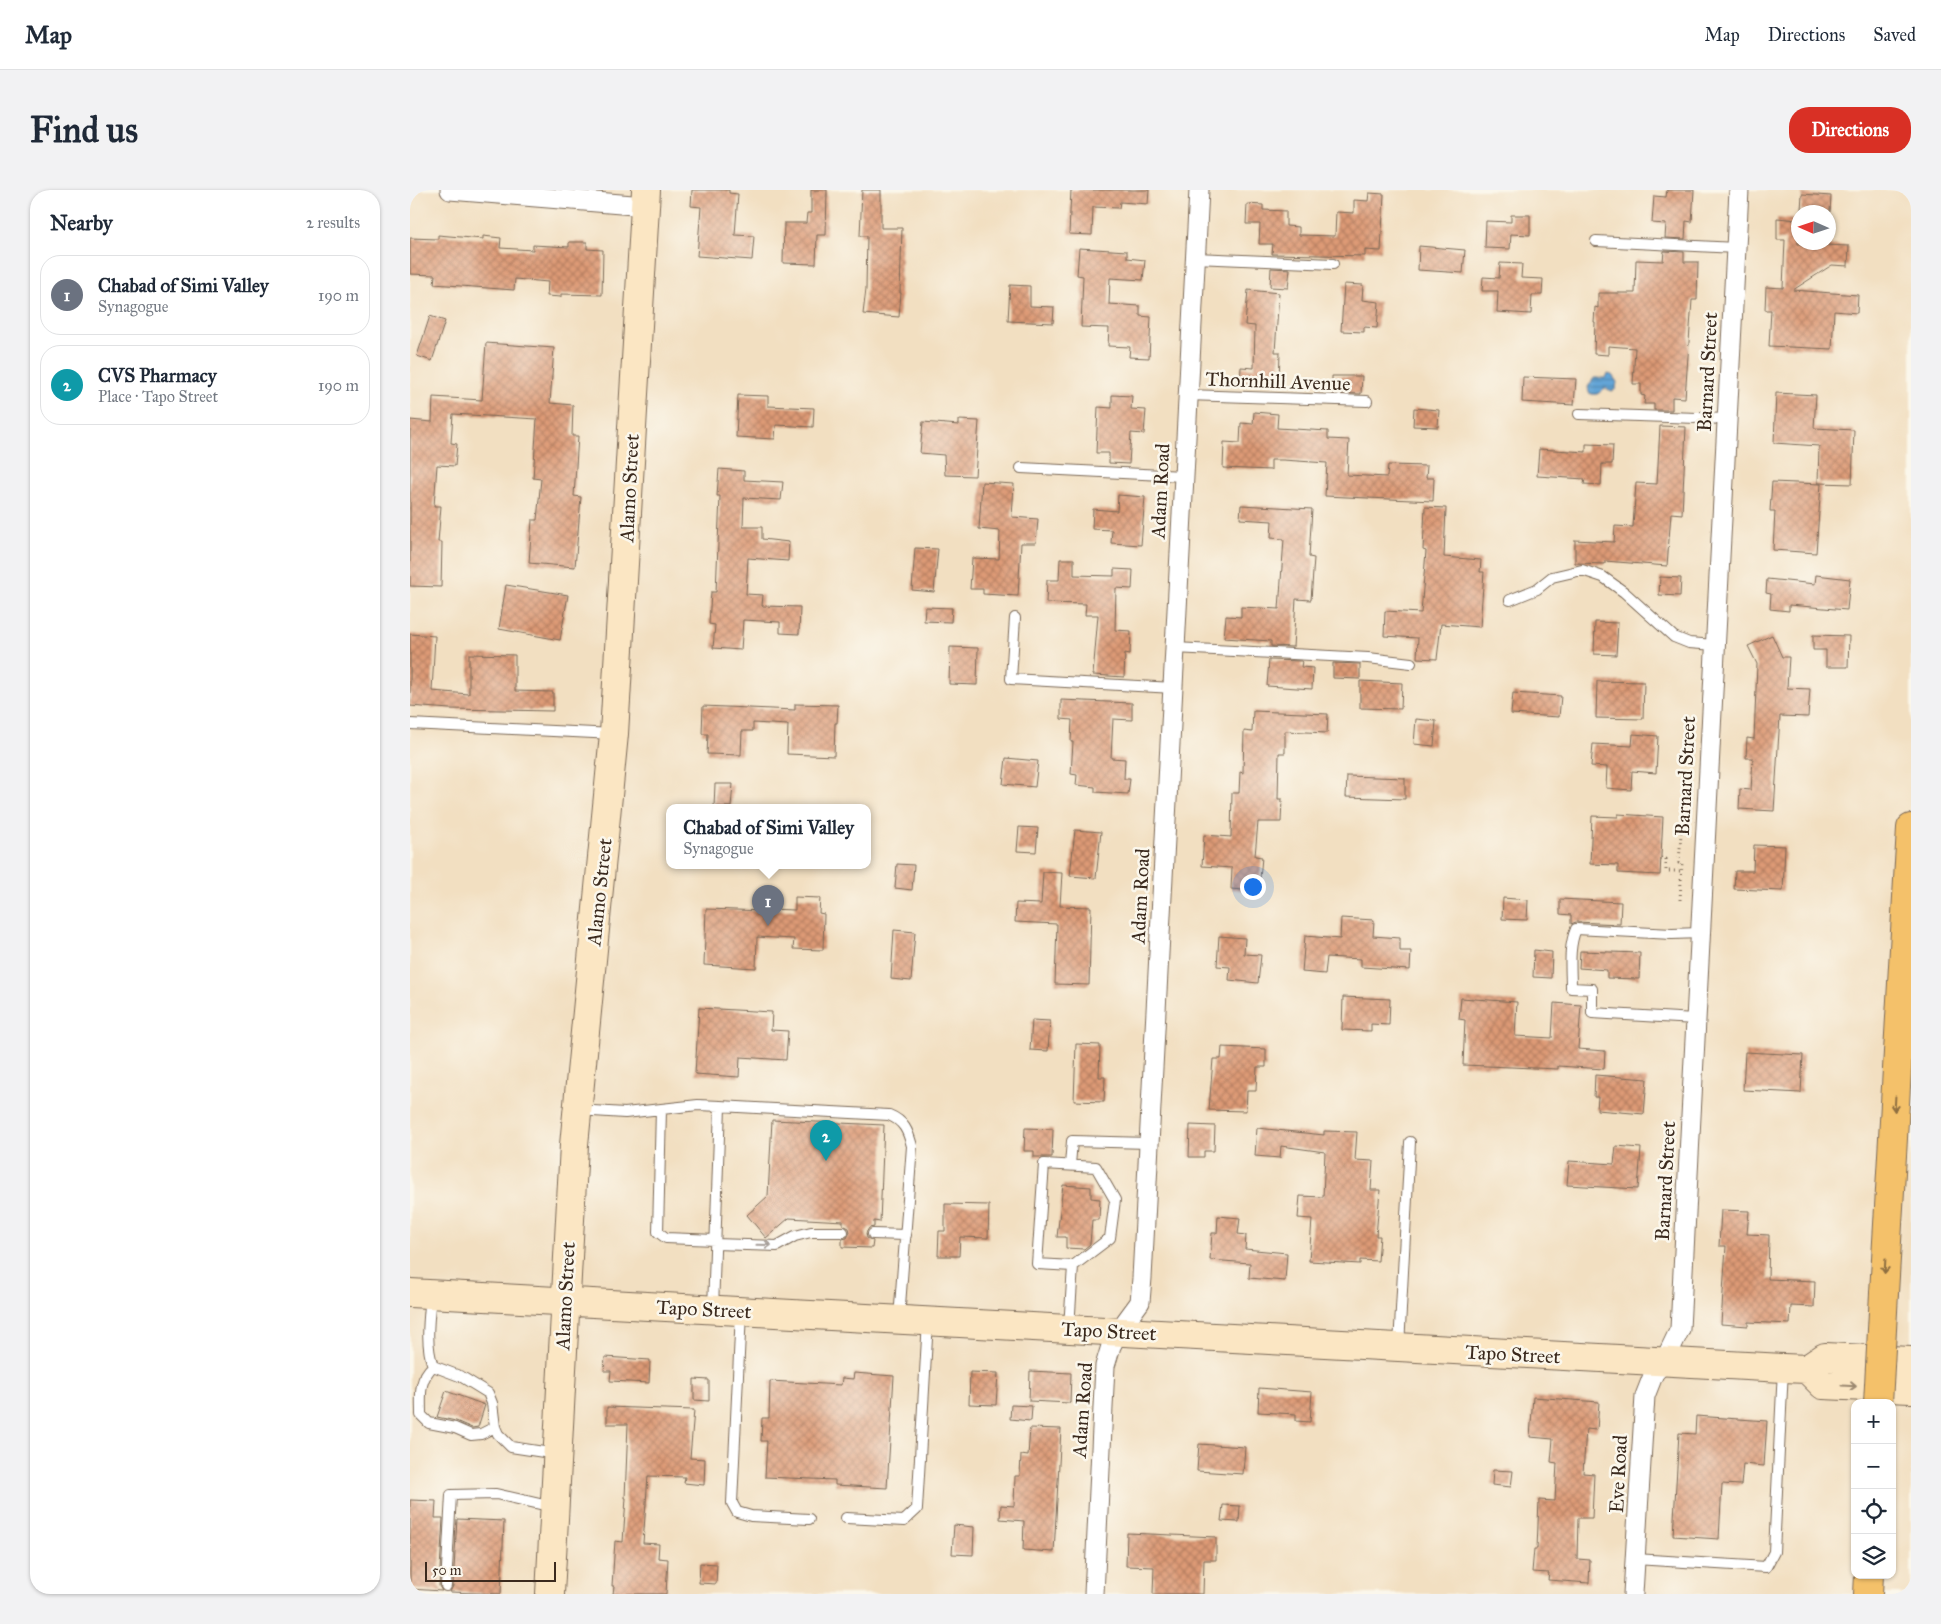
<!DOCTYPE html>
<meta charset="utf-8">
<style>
:root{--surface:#fff;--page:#f2f2f3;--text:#1f2937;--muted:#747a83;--line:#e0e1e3;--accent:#d93025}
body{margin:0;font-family:"IM FELL Great Primer",serif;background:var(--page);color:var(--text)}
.controls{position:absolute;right:15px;bottom:15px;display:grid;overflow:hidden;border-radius:10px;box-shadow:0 1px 4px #0004}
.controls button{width:45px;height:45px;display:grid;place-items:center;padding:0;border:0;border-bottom:1px solid var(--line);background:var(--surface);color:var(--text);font:25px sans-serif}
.compass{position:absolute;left:1381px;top:15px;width:45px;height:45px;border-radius:50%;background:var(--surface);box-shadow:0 1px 4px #0004;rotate:273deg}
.scale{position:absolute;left:15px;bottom:12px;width:131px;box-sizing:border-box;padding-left:5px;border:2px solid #3b2a1e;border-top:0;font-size:14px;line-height:18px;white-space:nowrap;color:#3b2a1e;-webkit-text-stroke:4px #fbf7ec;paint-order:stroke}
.you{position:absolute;left:842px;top:696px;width:18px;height:18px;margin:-12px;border:4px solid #fff;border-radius:50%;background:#1a73e8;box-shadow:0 0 0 8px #1a73e833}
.badge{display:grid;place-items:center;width:32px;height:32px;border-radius:50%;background:var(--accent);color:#fff;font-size:16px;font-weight:700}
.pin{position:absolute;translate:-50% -41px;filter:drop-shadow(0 1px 2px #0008)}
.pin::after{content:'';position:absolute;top:26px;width:18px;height:15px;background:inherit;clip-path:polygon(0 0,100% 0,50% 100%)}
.popup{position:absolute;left:256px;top:614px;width:205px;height:65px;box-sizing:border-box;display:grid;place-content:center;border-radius:10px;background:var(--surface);filter:drop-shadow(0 1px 4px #0005);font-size:16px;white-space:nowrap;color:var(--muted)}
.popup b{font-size:19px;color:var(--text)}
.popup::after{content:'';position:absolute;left:50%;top:100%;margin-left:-10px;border:10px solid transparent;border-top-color:var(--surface)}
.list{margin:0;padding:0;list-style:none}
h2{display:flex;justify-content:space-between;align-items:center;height:65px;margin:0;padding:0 20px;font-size:21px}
h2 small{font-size:16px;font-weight:400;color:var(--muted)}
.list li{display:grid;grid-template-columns:32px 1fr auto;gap:15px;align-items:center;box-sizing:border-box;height:80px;margin:0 10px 10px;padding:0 10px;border:1px solid var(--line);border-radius:20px}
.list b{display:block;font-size:19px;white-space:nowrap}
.list p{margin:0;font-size:16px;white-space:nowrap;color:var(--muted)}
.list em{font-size:16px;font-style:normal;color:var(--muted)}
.icon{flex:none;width:28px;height:28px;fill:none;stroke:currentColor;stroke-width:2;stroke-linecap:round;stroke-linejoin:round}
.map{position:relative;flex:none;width:1501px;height:1404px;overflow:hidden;border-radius:20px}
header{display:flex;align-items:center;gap:30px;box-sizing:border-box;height:70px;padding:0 25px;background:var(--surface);border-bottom:1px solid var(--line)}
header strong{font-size:24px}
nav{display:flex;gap:28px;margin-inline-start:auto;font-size:18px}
.intro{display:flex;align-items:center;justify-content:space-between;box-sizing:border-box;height:120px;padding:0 30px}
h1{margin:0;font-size:35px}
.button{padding:12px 22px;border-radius:20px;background:var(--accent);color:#fff;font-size:18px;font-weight:700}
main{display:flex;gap:30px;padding:0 30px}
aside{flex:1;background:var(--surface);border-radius:20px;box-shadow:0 1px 4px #0004}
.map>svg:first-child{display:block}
.water{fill:url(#water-rules);stroke:#4f687a}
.building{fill:url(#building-cross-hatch)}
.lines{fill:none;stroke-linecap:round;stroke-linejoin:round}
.lane-casing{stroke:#7b6957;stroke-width:12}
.street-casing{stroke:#7b6957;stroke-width:21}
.secondary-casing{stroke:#7b6957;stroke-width:30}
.highway-casing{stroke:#7b6957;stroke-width:30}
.path{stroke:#7b6957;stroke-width:3;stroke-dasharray:1 4;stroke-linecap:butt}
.lane{stroke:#fff;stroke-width:10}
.street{stroke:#fff;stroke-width:19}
.secondary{stroke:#fbe6c3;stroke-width:28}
.highway{stroke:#f4c16a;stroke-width:28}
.highway-bridge-casing{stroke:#7b6957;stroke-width:30;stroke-linecap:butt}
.highway-bridge{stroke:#f4c16a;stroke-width:28}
.oneway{stroke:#8e6e40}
.oneway2{stroke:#a79f9a}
.oneway3{stroke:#9b8870}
.labels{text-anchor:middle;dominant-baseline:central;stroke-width:5;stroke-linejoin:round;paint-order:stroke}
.street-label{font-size:20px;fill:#3b2a1e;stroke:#fbf7ec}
</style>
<header>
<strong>Map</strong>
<nav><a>Map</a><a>Directions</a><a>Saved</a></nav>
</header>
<div class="intro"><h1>Find us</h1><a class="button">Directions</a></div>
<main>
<aside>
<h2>Nearby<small>2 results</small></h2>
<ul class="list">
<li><span class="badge" style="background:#6b7280">1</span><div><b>Chabad of Simi Valley</b><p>Synagogue</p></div><em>190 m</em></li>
<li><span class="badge" style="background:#0f9aa8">2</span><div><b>CVS Pharmacy</b><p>Place · Tapo Street</p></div><em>190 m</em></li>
</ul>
</aside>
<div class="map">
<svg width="1501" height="1404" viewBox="0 0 1501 1404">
<defs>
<pattern id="water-rules" width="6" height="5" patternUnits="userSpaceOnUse" patternTransform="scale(1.25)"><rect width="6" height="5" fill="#63a5d7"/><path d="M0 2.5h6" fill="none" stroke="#5387ae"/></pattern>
<pattern id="building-cross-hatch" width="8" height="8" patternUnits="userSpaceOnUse" patternTransform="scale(1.25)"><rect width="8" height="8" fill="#dd9a76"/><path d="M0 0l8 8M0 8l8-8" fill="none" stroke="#b47e60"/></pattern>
</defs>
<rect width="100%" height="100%" fill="#fbf7ec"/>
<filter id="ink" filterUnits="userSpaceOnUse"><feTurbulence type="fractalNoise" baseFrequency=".02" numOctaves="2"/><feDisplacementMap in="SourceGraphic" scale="10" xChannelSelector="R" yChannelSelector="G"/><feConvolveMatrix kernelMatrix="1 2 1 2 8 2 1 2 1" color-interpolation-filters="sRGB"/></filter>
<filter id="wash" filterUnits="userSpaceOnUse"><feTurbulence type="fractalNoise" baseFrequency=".0096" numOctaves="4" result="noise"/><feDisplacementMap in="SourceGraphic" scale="20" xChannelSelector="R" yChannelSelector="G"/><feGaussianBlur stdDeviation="1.12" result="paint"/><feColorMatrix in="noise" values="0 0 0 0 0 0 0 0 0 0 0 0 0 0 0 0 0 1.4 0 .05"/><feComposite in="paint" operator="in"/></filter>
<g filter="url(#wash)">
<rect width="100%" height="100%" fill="#f2dfc1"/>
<!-- water -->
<path class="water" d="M1198,184L1202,185L1207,192L1206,199L1202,201L1195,198C1189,202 1188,207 1179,203L1178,197L1184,188H1195Z"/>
<g id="blocks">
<!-- building -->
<path class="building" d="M282,0H319V3L328,4L325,45L344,46L342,70L287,66L291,17L281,16Z
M401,0H417L416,45H407L406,74L373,73L374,33H396L397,23H401Z
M452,0H471V38H492L490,103H491L489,127L453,124L456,99L457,46H450Z
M661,0H739L738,14L710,12L709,18L683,17L682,45L659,44Z
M1257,0H1284L1282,32L1276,31L1275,49L1255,48L1256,34L1242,33L1244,6L1256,7Z
M959,3L974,4L971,61L955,60V66L862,64L863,54H849L850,34H836L837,14L853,15V20L876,21V36L889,37V45L925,46L926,22L944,23V10L958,11Z
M1392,4L1421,6L1420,22L1391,20Z
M1101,25H1120V45L1101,44L1100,59L1075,58L1076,31L1101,32Z
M1367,28L1388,30V54L1439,56L1438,76L1422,75L1383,100L1448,105L1447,123L1424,121L1422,159L1359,156L1361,120H1355L1356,97L1373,98L1375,50H1367Z
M28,45L73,49V46L91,48L90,58L123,60V55L159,57V52H177V59L193,60L192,105L151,104V107L137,106L138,92L105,89L104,100L24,94L25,85L0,84V48L28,49Z
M1009,56L1055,60L1053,83L1008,80Z
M669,58L717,61V68L735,70L733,90L700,88L699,114L730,116V126L741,127L739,168L719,167L720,157L698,156L699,138L671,137L673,86L667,85Z
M1254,61L1274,62V72H1288L1287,110H1282L1275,208L1262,207V220H1244V214H1234L1235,206L1231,205V194H1223L1225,158L1198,156V165L1184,164L1185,132H1184L1185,117L1188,118V103H1225L1226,70L1253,71Z
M1090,73L1112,74L1111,88L1133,89L1132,105H1122L1121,124L1087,122L1088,101H1072L1073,87L1089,88Z
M861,78L880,79L878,98L860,97Z
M934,94L953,95L952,110L969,112L967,138L954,137V142L931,141Z
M600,95L620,96V116L644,117L643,133L598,131Z
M838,100L869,103L865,162H870L869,194L830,193L831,177L844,178L845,136L835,135Z
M20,126L35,131L22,171L7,166Z
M76,153L144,158L140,213L163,215L162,246H168L164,306L171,307L165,377L119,373L122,330H127L131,289L123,288L127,229L43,224L41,253L47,254L45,276L27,275L24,316H31L28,352H32L31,397L0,396V230L22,232L23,207L72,210Z
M922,186H952L951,204L922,203Z
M1113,187L1166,189L1164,215L1112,212Z
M1366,203L1406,205L1404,238L1444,240L1442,294L1408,293L1409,256L1364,253Z
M328,205L358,206V216L404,218L403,237L366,235L365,249L326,247Z
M702,205L722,206L721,219L736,220L734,244L721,243L719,274L699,273V263H686L688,217L702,218Z
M1004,218L1029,220L1028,237L1003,236Z
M844,222L868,224L867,238L918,241V249L939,250L937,285L977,287L978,275L1017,276L1016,288H1024L1023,311L915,306L917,273L873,270H861V280L813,278L814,252L830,253L831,233L843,234Z
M549,230L569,231L565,286L535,285L534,265L510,263L513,232L549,235Z
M1250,236L1276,237L1272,324L1261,323L1257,376L1195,371V374L1165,373V350L1204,352L1205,336L1223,337L1226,293L1247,294Z
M1176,254L1203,255L1202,274H1192L1191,295L1174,294L1175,289L1127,286L1129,259L1176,262Z
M309,279L334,281V290L373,292L371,310L334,308L333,337H352V349L379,352L378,371L338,368L336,404L353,405L352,416L390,417L389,444L370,443V432L333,430L331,460L303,458L305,435L299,434L301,402H306L310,306H307Z
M572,292L604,294L602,327L628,329L626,353H611L608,406L573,404V399H560L562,368L589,369L590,341L569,339Z
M1362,292L1411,294L1406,363L1363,360L1365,321H1360Z
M708,305L735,307L731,355L701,353L702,340L682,339L683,319L707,321Z
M831,315L902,319L899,367L904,368L901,410L886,409L883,457L861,456V451L814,448L816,426L831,427V417L869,419L874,349L861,348L862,331L830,329Z
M1015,317L1036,318L1034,367L1071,370L1070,382H1074L1070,437L1031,434L1027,469L1007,468L1008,448L974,446L975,421L1011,423L1016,361L1013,360Z
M505,358L528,359L524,402L502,400Z
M650,369H664V385L704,386V379L723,380L722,399L706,398L705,440L721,441L720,464L715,463L714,487L683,485L688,425H675L676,414L636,413L637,390H649Z
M1406,385L1440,389L1437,420L1379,415V421L1360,419L1361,404L1356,403L1357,389L1405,394Z
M1250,387L1271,388L1270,406L1249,405Z
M96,395L158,405L150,450L89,439Z
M515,417L542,418L541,432L514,431Z
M1185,432L1208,433L1206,465L1184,464Z
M0,444L25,446L22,501L59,504V464L105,465V501L143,502V521L40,519L0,516Z
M1362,445L1372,467H1379L1377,498L1400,499L1398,527L1370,526L1364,621L1329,619L1330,599L1341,600L1343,568H1336L1337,548L1344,549L1347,474L1338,456Z
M1403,445L1439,446L1438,477H1416V460H1403Z
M540,457L568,458L567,495L539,494Z
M859,470L892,471L891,477L903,478L902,499L857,496Z
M923,473L950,474V489L923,488Z
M950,491L992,493L991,519L950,518Z
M1187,491L1234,492L1233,529L1186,528Z
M1103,503L1151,506L1149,527L1101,524Z
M651,510L722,513V530L703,529L701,568L715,569L714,589H720L718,604L685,602V597L666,595L667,585L661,584L663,552H661L662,530L651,529Z
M385,514L428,515L427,533H425L424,566L377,564L378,535L343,533V541H332L331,565L297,564L298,544H292L293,516L385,520Z
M843,521L918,524L917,543L875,541V563H869L868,609H872L871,632H848L845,666L852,667L850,689L845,688L844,701L821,699L822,678L792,676L794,645L821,647L822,603H829L830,582L833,583L834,541L842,542Z
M1006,529L1026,531L1024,556L1004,554Z
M1223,544L1248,546L1246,583L1222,581L1221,600L1196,598L1197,577L1181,576L1183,554L1222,556Z
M596,568L628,571L625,597L593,594Z
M937,586L995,588V609L936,607Z
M305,594H323L321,617H304Z
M1208,624L1253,627L1250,685L1208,683V675L1180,674L1182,626L1208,627Z
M609,637L628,638L626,662L607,661Z
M665,640L691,642L686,688L660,686Z
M1344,655L1375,656L1373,701L1324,699L1325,681H1343Z
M487,674L504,675L502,700L485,698Z
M633,682L652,683L650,716L681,717L679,795L645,794L647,734L605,732L606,713L631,714Z
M385,707L410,708L409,723L414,724L413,760L383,759L384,749L347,747L346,778L294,775L296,719L356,721V719L385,720Z
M1093,708L1118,710L1117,730L1092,729Z
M1150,709L1211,712L1210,734L1166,732L1161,734V725L1150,724Z
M931,728L964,730L963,746L990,748V761H1001L1000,780L951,777V769L917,767L915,784L892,782L895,746L930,749Z
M484,740L505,742L501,791L481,789Z
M809,746L835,748L834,764L851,765L848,793L819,790L820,777L807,776Z
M1124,760L1142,762L1141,788L1123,787Z
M1170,761L1230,763L1229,789L1197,788V780L1169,778Z
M933,807L980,809L979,835L961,834V841L932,840Z
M1051,808L1107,812L1105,846L1142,848L1144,813L1171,815L1168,859L1195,861L1194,879L1148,876V879L1053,875L1055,830L1049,829Z
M289,818L362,822L361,840L378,841L376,870L330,867L329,887L285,884Z
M622,830L640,831L638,861L620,860Z
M666,854L690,855L689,887H695L694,912L664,911Z
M812,857L856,859V877H847L846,901H837L836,921L799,920L803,869H811Z
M1335,862L1393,865L1391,903L1333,900Z
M1185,885L1237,889L1234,924L1187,920L1188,907H1184Z
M362,930L474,935L470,1032L464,1031V1037L459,1038L456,1043L457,1048L463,1051L462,1058L432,1057V1049L437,1048L440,1042L439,1038L433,1035V1031L379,1028L356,1048L337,1025L358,1006Z
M780,935L805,936L804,961H794V967H779Z
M615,938L643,939L642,967H624V961H614Z
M847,938L914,945V941L947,942L945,970L963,971L961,1000H970L966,1046H970L968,1071L950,1070V1074L899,1071L902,1029L888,1028L890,1006L913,1007L915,962L871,956L870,968L845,966Z
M1206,956L1231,958L1228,999L1157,995L1159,971L1204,974Z
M653,995L681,997V1008L690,1009L689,1030H682L680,1054L674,1059L656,1058V1047H647Z
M535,1014L579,1015L578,1048L550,1047L549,1066H528L529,1041H535Z
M1311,1020L1339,1021L1337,1044L1359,1045L1358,1089L1405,1091L1404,1117L1381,1116L1380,1134L1338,1132V1136L1311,1134L1316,1056H1309Z
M808,1026L830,1028L828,1044L836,1045L835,1059L877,1063L875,1091L839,1088L840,1073L800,1070L802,1043H807Z
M195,1167L240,1170L239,1193L200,1191L201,1181H194Z
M620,1181L661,1183L660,1213L619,1211Z
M560,1182L588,1183L586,1215L559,1214Z
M444,1183L484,1186L477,1298L425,1295V1290L355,1287L357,1251H351L352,1228H359L360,1191L431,1195L432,1188L443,1189Z
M284,1189L299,1190V1211L284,1210Z
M849,1198L902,1202L900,1232L886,1231V1224L848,1222Z
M36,1201L75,1215L68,1237L62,1238L46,1231L27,1227Z
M1123,1207L1189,1212L1187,1240L1176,1239L1173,1283L1184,1284L1182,1328H1168L1167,1369L1180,1370L1179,1393L1138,1390L1139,1383L1122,1382L1124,1359H1127L1129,1310L1145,1311L1147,1273L1141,1272L1143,1249L1120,1247Z
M601,1215L622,1216L621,1231L600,1229Z
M197,1217L284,1220L280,1268L295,1269L294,1295L274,1293L275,1287L238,1286L233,1353L249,1354L248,1368L258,1369L256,1404H203L204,1396H202L205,1351L213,1352L216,1308H215L218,1234H197Z
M1286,1226L1357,1231L1354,1276L1333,1274L1331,1295L1312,1294L1309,1349L1263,1346L1269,1243L1285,1244Z
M620,1238L651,1239L644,1362L613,1360L614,1331L590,1329L591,1315L604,1316L605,1286H610L611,1265L618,1266Z
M789,1254L835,1257L833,1284L787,1281Z
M1083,1280L1103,1281L1101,1297L1082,1295Z
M0,1310L26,1311L25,1328H33L29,1396L32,1401L0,1399Z
M813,1315L830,1316L829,1332L811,1331Z
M47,1329L94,1331L91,1404L40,1402L43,1396Z
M544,1335L564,1337L563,1365L542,1364Z
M717,1343L806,1347V1370H794L793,1404H743L744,1377L716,1376Z
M290,1373L307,1374L306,1394L289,1393Z"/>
</g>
</g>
<g filter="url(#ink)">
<use href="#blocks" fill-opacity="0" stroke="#7b6957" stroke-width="1"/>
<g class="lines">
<defs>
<path id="lane" d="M1186,51L1326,58
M785,68L923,74
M777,205L957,211
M1169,224L1317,229
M611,278L773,286
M1100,410L1127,399L1142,387L1172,380L1193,387L1214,402L1264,447L1279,453L1305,455
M605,428L601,489L764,498
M765,458L958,468L1001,473
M0,534L204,544
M1285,829L1182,823V799L1161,798C1161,778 1158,758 1166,739L1262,744L1290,743
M310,916L479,925C494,931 498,941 502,956L489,1129
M251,919L248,1042L256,1048L305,1050
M167,920L215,923L288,915L310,916L303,1119
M660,975L662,951L739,953
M463,1044L496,1045
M305,1054L367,1056L385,1046L401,1042H433
M21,1105C19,1128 15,1154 23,1176L52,1187L78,1203L82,1213L85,1237L88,1244L101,1257L147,1264
M331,1122L322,1313L327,1322L341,1326L399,1329
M659,1138L663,1076L627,1074L634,974L686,977L705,1010L700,1048L663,1076
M989,1156L1000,952
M23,1176C8,1190 11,1206 11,1225L19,1233L45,1238L61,1245L71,1244L85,1237
M436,1328L494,1331L507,1319L518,1131
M1225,1369L1356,1377L1364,1362L1373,1179
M36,1396L41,1305L86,1304L143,1317"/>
<path id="street" d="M40,0L235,16
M684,1404L695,1176L701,1156L708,1142L730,1112L732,1088L789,0
M1223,1404L1235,1206L1244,1183L1254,1172L1270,1139L1329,0"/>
<path id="secondary" d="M0,1103L1373,1178L1397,1179L1415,1167L1501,1171
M1397,1179L1413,1195L1501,1199
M140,1404L164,955L204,544L236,0"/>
<path id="highway" d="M1474,1103L1501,638
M1458,1404L1459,1385"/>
</defs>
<!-- lane casing -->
<use href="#lane" class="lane-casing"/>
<!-- street casing -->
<use href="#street" class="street-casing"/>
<!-- secondary casing -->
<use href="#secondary" class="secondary-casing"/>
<!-- highway casing -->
<use href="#highway" class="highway-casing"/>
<!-- path -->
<path class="path" d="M1251,668L1256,669V681H1272
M1270,710L1272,673H1269L1274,602"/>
<!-- lane -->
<use href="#lane" class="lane"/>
<!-- street -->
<use href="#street" class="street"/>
<!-- secondary -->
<use href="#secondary" class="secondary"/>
<!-- highway -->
<use href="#highway" class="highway"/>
<defs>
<path id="highway-bridge" d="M1468,1213L1474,1103"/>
</defs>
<!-- highway-bridge casing -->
<use href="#highway-bridge" class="highway-bridge-casing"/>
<!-- highway-bridge -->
<use href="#highway-bridge" class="highway-bridge"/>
</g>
<!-- one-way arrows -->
<defs><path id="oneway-shaft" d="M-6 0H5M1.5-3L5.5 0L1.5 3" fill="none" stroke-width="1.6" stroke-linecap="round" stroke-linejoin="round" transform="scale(1.25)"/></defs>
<g class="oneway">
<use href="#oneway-shaft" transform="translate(1485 914) rotate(93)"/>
<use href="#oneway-shaft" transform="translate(1475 1076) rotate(93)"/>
</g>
<use class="oneway2" href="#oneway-shaft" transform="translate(354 1055) rotate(1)"/>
<use class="oneway3" href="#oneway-shaft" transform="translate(1439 1196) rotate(3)"/>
</g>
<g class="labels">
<!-- street labels -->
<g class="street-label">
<text transform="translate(1297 182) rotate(-87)">Barnard Street</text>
<text transform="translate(868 191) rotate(2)">Thornhill Avenue</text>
<text transform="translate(219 298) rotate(-87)">Alamo Street</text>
<text transform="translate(750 301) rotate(-87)">Adam Road</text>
<text transform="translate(1275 586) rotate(-87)">Barnard Street</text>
<text transform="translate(189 702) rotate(-84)">Alamo Street</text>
<text transform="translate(730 706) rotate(-87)">Adam Road</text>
<text transform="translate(1255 991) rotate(-87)">Barnard Street</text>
<text transform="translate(155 1106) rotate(-87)">Alamo Street</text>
<text transform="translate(294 1119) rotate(3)">Tapo Street</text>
<text transform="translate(699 1141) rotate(3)">Tapo Street</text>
<text transform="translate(1103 1164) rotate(3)">Tapo Street</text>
<text transform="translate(672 1220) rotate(-86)">Adam Road</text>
<text transform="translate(1208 1284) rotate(-87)">Eve Road</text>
</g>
</g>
</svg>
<div class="controls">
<button>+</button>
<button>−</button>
<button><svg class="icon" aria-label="locate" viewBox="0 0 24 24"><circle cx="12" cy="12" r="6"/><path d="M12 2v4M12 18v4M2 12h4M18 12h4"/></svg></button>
<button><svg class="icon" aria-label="layers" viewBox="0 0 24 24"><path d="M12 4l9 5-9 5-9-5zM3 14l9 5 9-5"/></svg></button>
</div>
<svg class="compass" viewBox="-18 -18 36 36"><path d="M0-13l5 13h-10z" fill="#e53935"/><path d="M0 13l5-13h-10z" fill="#747a83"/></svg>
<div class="scale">50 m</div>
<div class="you"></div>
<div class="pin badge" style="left:358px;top:736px;background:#6b7280">1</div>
<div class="popup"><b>Chabad of Simi Valley</b>Synagogue</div>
<div class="pin badge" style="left:416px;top:971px;background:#0f9aa8">2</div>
</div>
</main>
